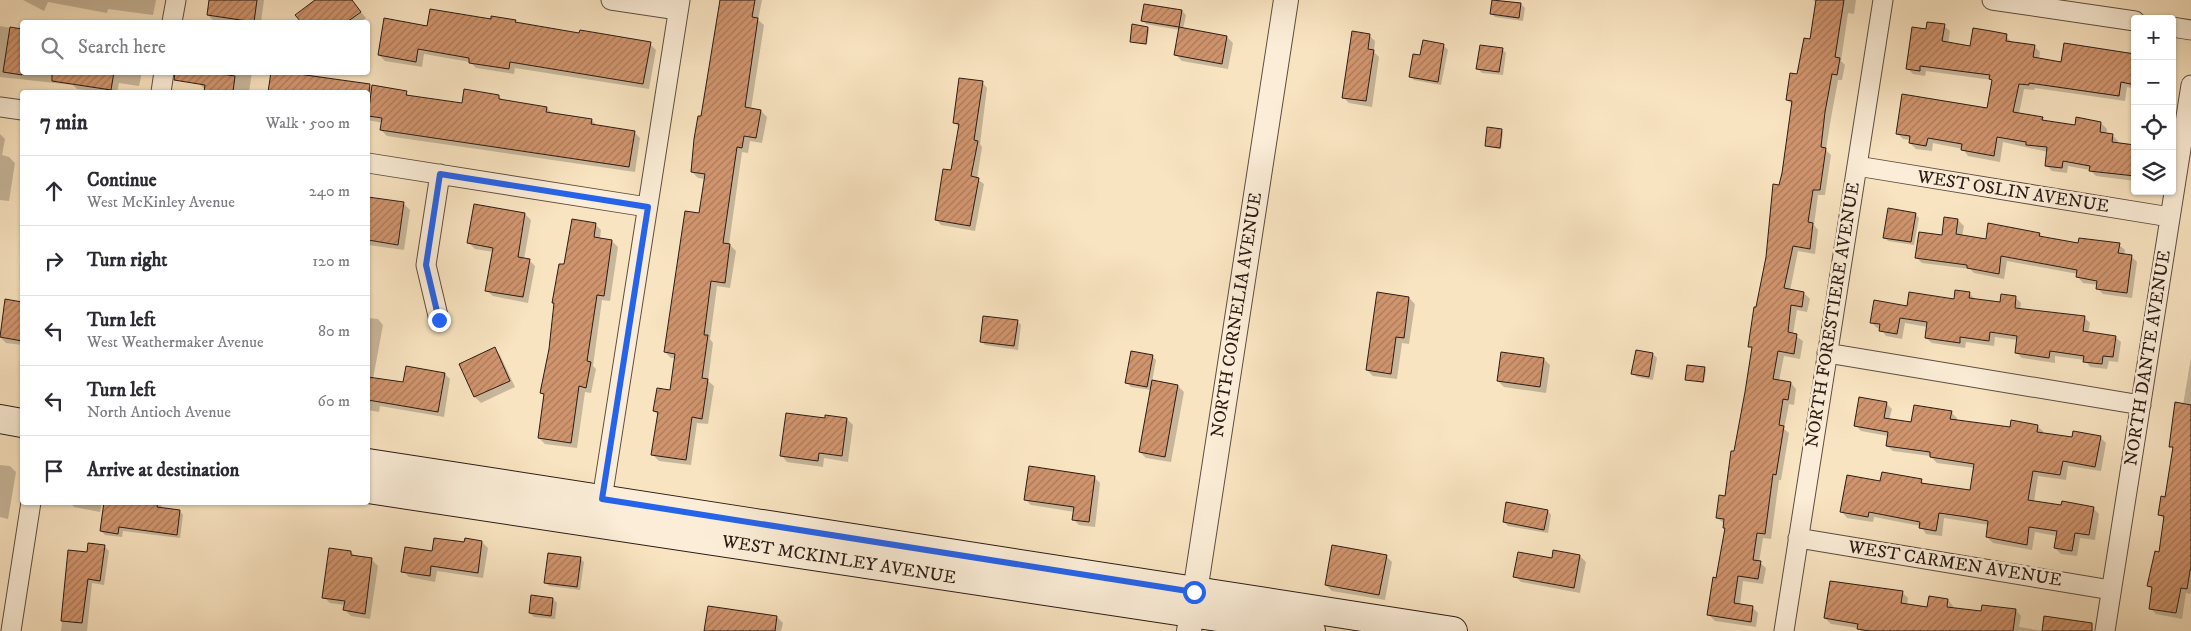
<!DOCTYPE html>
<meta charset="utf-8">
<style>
:root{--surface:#fff;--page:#f7f7f7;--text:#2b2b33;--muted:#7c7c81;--line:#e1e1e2}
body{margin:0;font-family:"IM FELL DW Pica",serif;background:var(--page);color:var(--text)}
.controls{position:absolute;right:15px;top:15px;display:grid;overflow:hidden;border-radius:5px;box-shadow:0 1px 4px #0004}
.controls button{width:45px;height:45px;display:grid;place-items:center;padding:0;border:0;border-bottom:1px solid var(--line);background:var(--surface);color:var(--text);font:25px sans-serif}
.stop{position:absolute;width:15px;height:15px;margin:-11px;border:4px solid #2563eb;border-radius:50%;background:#fff}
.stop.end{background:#2563eb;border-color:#fff;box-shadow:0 1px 5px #0008}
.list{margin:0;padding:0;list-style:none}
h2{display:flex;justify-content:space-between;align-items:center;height:65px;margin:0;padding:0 20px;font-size:21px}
h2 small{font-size:16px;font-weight:400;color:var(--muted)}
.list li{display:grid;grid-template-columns:32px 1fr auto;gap:15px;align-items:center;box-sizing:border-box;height:70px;padding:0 20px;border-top:1px solid var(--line)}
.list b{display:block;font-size:19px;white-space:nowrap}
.list p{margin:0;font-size:16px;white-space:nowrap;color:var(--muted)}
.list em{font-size:16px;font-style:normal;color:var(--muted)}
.icon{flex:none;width:28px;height:28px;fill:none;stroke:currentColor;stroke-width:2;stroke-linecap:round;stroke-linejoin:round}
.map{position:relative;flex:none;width:2191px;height:631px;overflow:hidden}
.search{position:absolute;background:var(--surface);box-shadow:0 1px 4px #0004;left:20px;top:20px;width:350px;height:55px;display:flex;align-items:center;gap:12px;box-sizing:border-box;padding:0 18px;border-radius:5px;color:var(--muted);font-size:19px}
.panel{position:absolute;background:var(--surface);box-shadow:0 1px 4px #0004;left:20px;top:90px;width:350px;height:415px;border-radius:5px}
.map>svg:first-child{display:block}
.shadow{fill:#0003;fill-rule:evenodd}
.building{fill:url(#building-hatch);stroke:#2b1b15}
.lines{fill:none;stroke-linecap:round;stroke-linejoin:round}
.minor-casing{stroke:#5e4d40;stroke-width:21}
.tertiary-casing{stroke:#5e4d40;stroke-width:26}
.secondary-casing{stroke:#2b1b15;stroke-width:30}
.minor{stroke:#fbedd7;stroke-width:19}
.tertiary{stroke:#fbedd7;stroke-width:24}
.secondary{stroke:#fbedd7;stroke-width:28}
.route{stroke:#2563eb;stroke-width:6}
.labels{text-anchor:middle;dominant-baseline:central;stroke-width:5;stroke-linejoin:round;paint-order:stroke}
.street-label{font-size:18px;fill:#2b1b15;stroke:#fbedd7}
</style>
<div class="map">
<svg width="2191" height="631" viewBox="0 0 2191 631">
<defs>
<pattern id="building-hatch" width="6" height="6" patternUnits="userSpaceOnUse" patternTransform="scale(1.25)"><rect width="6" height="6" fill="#d1956e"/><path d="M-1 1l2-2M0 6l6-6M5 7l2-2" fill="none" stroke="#aa7959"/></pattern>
</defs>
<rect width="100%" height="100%" fill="#f9e4c1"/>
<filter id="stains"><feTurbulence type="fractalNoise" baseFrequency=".004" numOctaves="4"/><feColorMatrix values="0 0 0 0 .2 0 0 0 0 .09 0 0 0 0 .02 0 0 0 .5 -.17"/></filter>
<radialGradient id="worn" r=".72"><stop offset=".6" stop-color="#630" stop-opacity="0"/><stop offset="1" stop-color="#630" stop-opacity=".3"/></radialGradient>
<!-- shadow -->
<path class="shadow" d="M23,0H156L153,15L108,9L107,13L48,2L44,11Z
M210,0H264L261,22L214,21L208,15Z
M317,0H351L366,18L360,22H303L297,15Z
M719,0H762L758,20L764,25L751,109L761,111L767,117L762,143L750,141L748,153L742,152L729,244L736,251L730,288L717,286L710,339L713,343L708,381L714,386L708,424L697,423L691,465L659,461L653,455L658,415L654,411L671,391L676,358H671L665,352L700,214L705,179L698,178L692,172L720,5Z
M1493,0L1521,4L1525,8L1523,21L1495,17L1491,13Z
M1813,0H1856L1854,14L1848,13L1841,61L1845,65L1842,80H1838L1831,118L1826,150L1831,155L1825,195H1818L1814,225L1818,230L1815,254L1798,251L1790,291L1804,293L1810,299L1807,312L1797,310L1793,334L1803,341L1800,359L1784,356L1779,381L1791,383L1796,389L1794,405L1789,404L1784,429L1789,433L1781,480H1779L1771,539L1763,538L1759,562L1766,568L1763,584L1743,581L1740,605L1752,607L1758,613L1756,627L1715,621L1709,615L1726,530L1725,524L1717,518L1726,497L1735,453L1753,349L1750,346L1780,186L1793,105L1787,100L1811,40L1817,4Z
M1145,5L1182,11L1186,15L1183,29L1227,37L1233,43L1228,69L1182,61L1176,55L1180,30L1146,24L1142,20Z
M492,21H515L518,24L580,35L650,44L656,50L649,89L515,68L514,74L476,68L470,62L424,54L422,67L385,61L379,55L428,27Z
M0,26L22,30V72H142L139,86L119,83L117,92H100L77,89L73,85L0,77Z
M1944,26L1950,31L1948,44L1971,47L2006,36L2012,43L2034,46L2040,52L2039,59L2062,63L2135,55V89L2127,87L2125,101L2035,88L2034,90L2024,89L2019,114L2042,118L2046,122L2076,126L2101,123L2107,129L2106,134L2112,135L2118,141V144L2135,146V181L2096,176L2090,170L2068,166L2067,173L2052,171L2046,165L2048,152L2003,142L2000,162L1968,156L1963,149L1933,143L1932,151L1916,149L1910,143V140L1903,139L1897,133L1988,110L1992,80L1926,71L1925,76L1913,74L1907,68L1927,31Z
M1147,28L1149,29L1147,45L1131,41Z
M1369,35L1375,41L1374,52L1379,57L1372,107L1349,103L1343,97Z
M1424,42L1444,46L1448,50L1441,85L1414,80L1410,77L1421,57Z
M1502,49L1506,53L1503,75L1482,73L1478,69Z
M199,72H252L249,92H206V90L198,83Z
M272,72L355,84L406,93L411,97L463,105L499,97L503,100L547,108L553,114L592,120L598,127L634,132L640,138L635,172L387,136L381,130L383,123L368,120V92H270Z
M982,82L987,88L980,144L982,147L977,179L984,184L975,231L941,225L936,219L952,172L960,128L954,122Z
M1501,130L1503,132L1501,149L1488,147L1486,146Z
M0,134L5,139L2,155L9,157L15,163L9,201L0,200Z
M368,198L404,204L410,210L404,250L368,245Z
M525,214L531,220L524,259L529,260L535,266L528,303L493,296L487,291L494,252L475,249L469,243Z
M1915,214L1919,218L1914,245L1888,241L1884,237Z
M1945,218L1958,220L1964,226L1962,236L1987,240L2039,234L2044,238L2079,244L2119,245L2125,250L2124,255L2131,256L2137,262L2132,298L2103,294L2097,288L2098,285L2083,283L2078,277V274L2007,261L2004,279L1974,273L1970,269L1922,263L1916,257L1943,236Z
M595,224L601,230L600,239L612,241L618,247L610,301L602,300L593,366L596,369L591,393L585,392L577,448L545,444L539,438L545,396L542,393L565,266Z
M1969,293L1975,299L2001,304L2016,298L2021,303L2020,310L2084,317L2090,323L2088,333L2115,337L2121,342L2118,362L2109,361L2107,369L2090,367L2085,360L2055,356V363L2022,358L2016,352L2018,340L1995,337L1994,346L1966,342L1965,348L1932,343L1926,338L1928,327L1905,323L1902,339L1886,336L1881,329L1877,328L1871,322L1908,308L1955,300Z
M1409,298L1415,304L1409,344L1402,343L1397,379L1373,376L1367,370Z
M6,301L22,304V345L6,343L0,337Z
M368,318L378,319L383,325L373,379L404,384L445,374L450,379L444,417L380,406L379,412L368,410Z
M1017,321L1021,325L1018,350L985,345L981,341Z
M494,349L500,355L515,387L481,403L475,397L460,364Z
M1653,354L1657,358L1653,380L1637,377L1633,374Z
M1152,356L1156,360L1152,382L1178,386L1184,392L1171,462L1146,458L1140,452L1151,390L1131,387L1127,383Z
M2191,357V594L2186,593L2182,619L2156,614L2150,608L2153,590L2148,586L2160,553L2165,520L2160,515L2166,498L2174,450L2171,446L2183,405Z
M1544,359L1550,365L1546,393L1504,387L1498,381Z
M1704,368L1706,370L1704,383L1686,379Z
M1886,403L1892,409L1889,420L1912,423L1951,412L1957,418L1956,421L2011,428L2037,426L2043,431V434L2073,438L2100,437L2106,443L2101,471L2068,466L2066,480L2038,476L2034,502L2062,507L2093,508L2099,514L2095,540L2080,538L2077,556L2061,554L2055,548L2057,536L2035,532L2032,550L1993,543L1987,537L1989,525L1944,518L1942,536L1926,534L1921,526L1874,517L1873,522L1847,518L1842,512L1881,482L1921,481L1925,485L1971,491L1975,468L1937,463L1930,456L1893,451L1887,446L1888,436L1861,431L1855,425Z
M847,419L853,425L848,462L824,458L823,467L787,462L782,456L826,420Z
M0,465L10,466L16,472L8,519L0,517Z
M1094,477L1100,483L1095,527L1079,525L1073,519L1075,512L1031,505L1025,499Z
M70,502H102L100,512L74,507Z
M135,502H162L161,508L180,511L183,515L180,538L123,531L122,537L105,535L101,531Z
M1548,511L1551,515L1548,533L1508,526L1504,522Z
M482,542L488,548L483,578L437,571L435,582L409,577L403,571L465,544Z
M104,546L109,551L104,585L92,583L87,631H61L70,551L88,554Z
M351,552L356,557L372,560L378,566L370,619L351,616L345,610V605L330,603L324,597Z
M1386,556L1392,562L1385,600L1332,591L1326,585Z
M1580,556L1586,562L1580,593L1521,582L1515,576L1553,560Z
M580,559L584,562L580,590L549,586L545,582Z
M1902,592L1908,598L1907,605L1928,608L1948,600L1953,606V609L1982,612L2016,610L2021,616L2019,627L2043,631H2076H1861L1858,628L1831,624L1825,618ZM1946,603H1949L1947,613Z
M553,599L557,603L555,619L534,617L530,613Z
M777,617L783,623L781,631H706Z"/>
<!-- building -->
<path class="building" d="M209,0H257L254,22L207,15Z
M315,0H352L361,12L347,22H301L295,15Z
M720,0H755L752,17L758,18L745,107L761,110L756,138L744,136L742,148L737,147L723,243L730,244L725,283L711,281L704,335H708L702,378L708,379L702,419L692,417L686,460L651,455L658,412L653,411L657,388L670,390L675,354L664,352L685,211L699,213L705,174L691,172L694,139L698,116H701Z
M1492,0L1521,3L1519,18L1490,14Z
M1816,0H1844L1835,57L1840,58L1837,75L1832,74L1825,112L1821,147L1826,148L1820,190H1813L1808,222L1813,223L1810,249L1793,246L1784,288L1804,292L1802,307L1791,305L1788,332L1797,334L1794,354L1778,351L1773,379L1791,382L1788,400L1783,399L1779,425L1784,426L1776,475L1773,474L1765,534L1757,533L1753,560L1761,561L1758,579L1738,576L1734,603L1753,606L1751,622L1707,615L1713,577L1716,578L1725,528H1723L1724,519L1716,518L1719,495L1725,496L1731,451H1734L1745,392L1752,347H1748L1754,307H1756L1766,257L1773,184L1779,185L1782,173L1792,101L1786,100L1790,73L1797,74L1804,38L1810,39Z
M1144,4L1182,10L1179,27L1141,21Z
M430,9L491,19V16L516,20L515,22L579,33L580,30L651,42L643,84L510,62L509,69L469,63V58L418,49L416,62L378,55L384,18L427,26Z
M1927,22L1945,24L1942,41L1970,46L1973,28L1991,31L2007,34L2006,41L2035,45L2033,57L2061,62L2064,43L2135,54V85L2121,82L2119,96L2029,83V85L2019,84L2013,112L2043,117L2042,120L2075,125L2076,117L2101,122L2100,132L2113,134L2112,142L2135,145V176L2089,171L2090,166L2063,161L2062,168L2045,166L2047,147L2026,145V142L1997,137L1994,156L1961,150L1962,144L1928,138L1926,146L1909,143L1910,136L1896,134L1902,94L1987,108L1992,80L1989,79L1990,75L1920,66V71L1906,69L1912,27L1926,29Z
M1132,24L1148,27L1146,44L1130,42Z
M10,27L22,29V75L3,72Z
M1179,27L1227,36L1222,64L1174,55Z
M1352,31L1370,34L1368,49L1374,50L1366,101L1342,98Z
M1423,40L1444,44L1438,82L1409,77L1413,54L1420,55Z
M1480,45L1503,48L1499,72L1476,69Z
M52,72H114L111,90L52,81Z
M175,72H207L235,76L233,92H204L205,85L174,80Z
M271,72H284L370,84L369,92H268Z
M959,78L983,81L974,140L978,141L971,176L979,178L970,226L935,220L943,169L951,170L959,124L953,123Z
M372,85L407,91L406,95L462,103L464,89L499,95V99L547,107L546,112L592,119L591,124L635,131L629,167L380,130L382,118L368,116Z
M1487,127L1502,129L1500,148L1485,146Z
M368,197L404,202L398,245L368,240Z
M474,204L525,213L518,257L530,259L523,297L485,291L493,248L467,243Z
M1888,208L1916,213L1911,242L1883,238Z
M1944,217L1958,219L1956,234L1986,239L1988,223L2040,233L2039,236L2078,243L2079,238L2120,243L2118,253L2132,255L2127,293L2096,289L2097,281L2076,277L2077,270L2001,256L1999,274L1967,268V265L1915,258L1919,232L1942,235Z
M572,219L596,223L594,237L612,240L604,296L597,295L587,361L591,362L586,388L579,386L571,443L538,438L544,394L540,393L549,349L554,303H552L559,264H564Z
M1955,290L1970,292L1969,298L2000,302L2001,294L2016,296L2015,308L2085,316L2083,331L2116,336L2113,357L2103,356L2102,364L2083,362L2084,356L2050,351L2049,358L2015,353L2017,336L1990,332L1989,341L1960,337V343L1925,338L1927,322L1900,318L1897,334L1879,331L1880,324L1870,323L1874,300L1907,306L1909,292L1954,299Z
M1377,292L1409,297L1404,338L1396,337L1391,374L1366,370Z
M5,299L22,302V341L0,337Z
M983,316L1018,320L1014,346L980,342Z
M495,347L510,381L474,397L459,364Z
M1636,350L1653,353L1649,377L1631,374Z
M1131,351L1153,355L1147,387L1125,383Z
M1501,352L1544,358L1540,387L1497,381Z
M1687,365L1705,367L1703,382L1685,380Z
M406,366L445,373L438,412L368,400V377L403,382Z
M1152,380L1178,385L1165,457L1139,452Z
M1859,397L1887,402L1884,418L1911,422L1914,405L1952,411L1950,419L2010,427L2011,420L2038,425L2037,432L2072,437L2073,431L2101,436L2095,467L2063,461L2060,475L2033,471L2028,500L2061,505L2062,501L2094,507L2089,535L2075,533L2072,551L2054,548L2057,531L2029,527L2027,545L1986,537L1988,521L1967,517L1939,513L1936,531L1919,528L1920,522L1869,512L1868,517L1840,512L1847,475L1880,481L1882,472L1922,479L1921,483L1970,490L1974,464L1930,457V452L1886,446L1888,432L1854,426Z
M2175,402L2191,405V565L2187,589L2181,588L2176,613L2149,609L2152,587L2147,586L2155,551L2159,552L2164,516L2158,515L2161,496L2165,497L2173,447H2169Z
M786,413L825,418V415L847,418L842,456L819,453L818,461L780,456Z
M1029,466L1095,476L1089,522L1072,520L1074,507L1024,500Z
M104,502H158L157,507L180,510L177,535L119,527L118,534L100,531Z
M1506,502L1548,510L1544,530L1503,522Z
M434,538L464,542L465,538L482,541L478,573L431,566L430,576L401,572L405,547L432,551Z
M88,543L105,545L100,581L88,579L82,623L61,621L68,550L87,552Z
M1332,545L1387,555L1379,595L1325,585Z
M329,548L351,551V555L372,558L365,614L343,610L345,601L322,598Z
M1553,550L1580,555L1574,588L1513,577L1518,552L1552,558Z
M548,553L581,557L577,587L544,583Z
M1830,581L1903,591L1901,603L1927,607L1929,596L1948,599L1947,607L1981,611L1982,605L2016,609L2013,631H1870L1857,629L1858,624L1824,618Z
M531,595L553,598L551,616L529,613Z
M708,606L777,616L775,631H704Z
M2044,616L2092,623V631H2042Z"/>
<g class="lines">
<defs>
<path id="minor" d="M611,0L678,10
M1992,0L2135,21
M172,22L176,0
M2172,27L2191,30
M161,92L164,72
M0,107L22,110
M368,163L647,207
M1857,166L2170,217
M439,320L426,265L440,174
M1827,353L2141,405
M602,499L680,0
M1798,538L2111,590
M11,631L31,502
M1784,631L1883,0
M2105,631L2191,85"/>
<path id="tertiary" d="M1189,631L1286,0"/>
<path id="secondary" d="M0,419L22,423
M368,463L1453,631
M368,489L1311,631"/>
</defs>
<!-- minor casing -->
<use href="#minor" class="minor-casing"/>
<!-- tertiary casing -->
<use href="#tertiary" class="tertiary-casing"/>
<!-- secondary casing -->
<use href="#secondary" class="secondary-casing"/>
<!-- minor -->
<use href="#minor" class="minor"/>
<!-- tertiary -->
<use href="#tertiary" class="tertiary"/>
<!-- secondary -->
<use href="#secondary" class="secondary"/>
</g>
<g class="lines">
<!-- route -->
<path class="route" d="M439,320L426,265L440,174L648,207L602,499L1194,592"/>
</g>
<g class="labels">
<!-- street labels -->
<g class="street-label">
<text transform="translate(2013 192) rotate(9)">WEST OSLIN AVENUE</text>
<text transform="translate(1237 315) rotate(-81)">NORTH CORNELIA AVENUE</text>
<text transform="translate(1833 315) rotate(-81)">NORTH FORESTIERE AVENUE</text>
<text transform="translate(2148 358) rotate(-81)">NORTH DANTE AVENUE</text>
<text transform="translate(839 560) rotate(9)">WEST MCKINLEY AVENUE</text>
<text transform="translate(1955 564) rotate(9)">WEST CARMEN AVENUE</text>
</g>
</g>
<rect width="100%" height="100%" filter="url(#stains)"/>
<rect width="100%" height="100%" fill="url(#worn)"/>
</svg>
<div class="controls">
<button>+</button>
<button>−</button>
<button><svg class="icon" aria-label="locate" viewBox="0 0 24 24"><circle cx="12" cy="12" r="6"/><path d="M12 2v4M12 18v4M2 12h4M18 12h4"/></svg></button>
<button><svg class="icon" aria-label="layers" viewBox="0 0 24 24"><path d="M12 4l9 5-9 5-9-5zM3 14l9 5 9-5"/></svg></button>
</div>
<div class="stop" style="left:1194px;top:592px"></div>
<div class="stop end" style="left:439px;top:320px"></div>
<div class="search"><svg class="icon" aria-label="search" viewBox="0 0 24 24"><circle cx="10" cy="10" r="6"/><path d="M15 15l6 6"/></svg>Search here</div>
<section class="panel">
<h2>7 min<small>Walk · 500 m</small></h2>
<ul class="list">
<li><svg class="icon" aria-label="ahead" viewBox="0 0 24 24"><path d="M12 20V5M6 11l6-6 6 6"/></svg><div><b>Continue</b><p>West McKinley Avenue</p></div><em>240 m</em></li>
<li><svg class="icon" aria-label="right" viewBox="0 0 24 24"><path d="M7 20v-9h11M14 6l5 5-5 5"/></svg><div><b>Turn right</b></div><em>120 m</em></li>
<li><svg class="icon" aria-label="left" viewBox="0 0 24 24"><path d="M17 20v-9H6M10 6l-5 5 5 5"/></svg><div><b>Turn left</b><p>West Weathermaker Avenue</p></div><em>80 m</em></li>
<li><svg class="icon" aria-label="left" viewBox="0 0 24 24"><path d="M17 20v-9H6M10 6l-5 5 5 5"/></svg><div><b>Turn left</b><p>North Antioch Avenue</p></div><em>60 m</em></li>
<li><svg class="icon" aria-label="arrive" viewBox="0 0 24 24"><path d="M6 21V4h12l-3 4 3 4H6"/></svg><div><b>Arrive at destination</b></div></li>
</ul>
</section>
</div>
